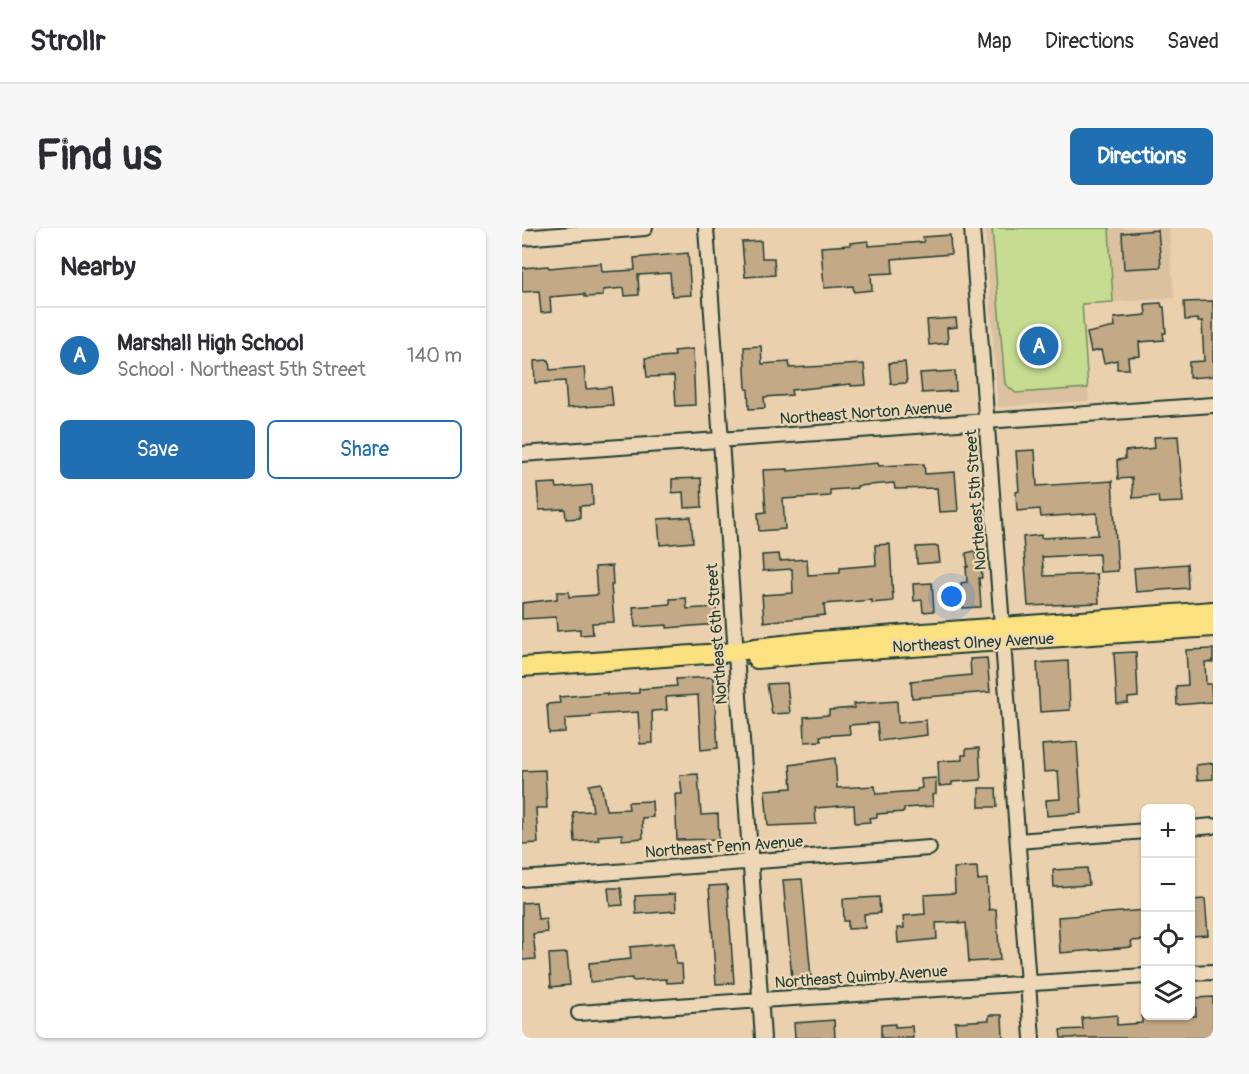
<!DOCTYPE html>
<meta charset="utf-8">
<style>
:root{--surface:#fff;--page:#f7f7f7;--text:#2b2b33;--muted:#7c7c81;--line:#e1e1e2;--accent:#1f6fb2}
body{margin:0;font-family:Pangolin,sans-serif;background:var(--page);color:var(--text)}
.controls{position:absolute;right:18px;bottom:18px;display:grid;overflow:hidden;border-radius:9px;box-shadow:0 2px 4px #0004}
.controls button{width:54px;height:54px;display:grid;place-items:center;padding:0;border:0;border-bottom:2px solid var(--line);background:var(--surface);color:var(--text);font:30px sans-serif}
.you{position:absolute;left:430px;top:369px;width:21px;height:21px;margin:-15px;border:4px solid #fff;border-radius:50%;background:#1a73e8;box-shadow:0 0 0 9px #1a73e833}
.badge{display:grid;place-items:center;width:39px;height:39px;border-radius:50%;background:var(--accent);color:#fff;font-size:20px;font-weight:700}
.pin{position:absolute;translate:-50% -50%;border:3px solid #fff;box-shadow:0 2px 6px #0006}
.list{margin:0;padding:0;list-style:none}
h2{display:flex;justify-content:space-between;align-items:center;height:78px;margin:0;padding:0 24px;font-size:26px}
h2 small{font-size:20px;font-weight:400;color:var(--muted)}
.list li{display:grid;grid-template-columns:39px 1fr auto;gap:18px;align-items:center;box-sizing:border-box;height:96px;padding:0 24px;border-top:2px solid var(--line)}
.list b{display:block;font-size:22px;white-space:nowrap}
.list p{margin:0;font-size:20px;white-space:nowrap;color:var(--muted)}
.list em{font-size:20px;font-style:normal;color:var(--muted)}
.actions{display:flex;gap:12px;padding:18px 24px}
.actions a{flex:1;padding:14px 0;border:2px solid var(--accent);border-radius:9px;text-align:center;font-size:21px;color:var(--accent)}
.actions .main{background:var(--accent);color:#fff}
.icon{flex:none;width:33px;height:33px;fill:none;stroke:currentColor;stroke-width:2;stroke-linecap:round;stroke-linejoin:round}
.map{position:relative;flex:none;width:691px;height:810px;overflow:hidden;border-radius:9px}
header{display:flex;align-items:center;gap:36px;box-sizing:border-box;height:84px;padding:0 30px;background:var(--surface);border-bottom:2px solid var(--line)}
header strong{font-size:28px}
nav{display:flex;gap:33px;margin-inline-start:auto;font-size:21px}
.intro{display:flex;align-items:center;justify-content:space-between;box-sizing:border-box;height:144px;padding:0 36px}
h1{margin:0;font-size:42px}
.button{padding:15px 27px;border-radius:9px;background:var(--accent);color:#fff;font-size:21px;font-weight:700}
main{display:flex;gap:36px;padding:0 36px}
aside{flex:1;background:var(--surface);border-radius:9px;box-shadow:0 2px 4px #0004}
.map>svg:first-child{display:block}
.built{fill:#dbc19f}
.green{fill:#c6dc91;stroke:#728c62;stroke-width:1.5}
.building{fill:#c3a986;stroke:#1f3d34;stroke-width:1.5}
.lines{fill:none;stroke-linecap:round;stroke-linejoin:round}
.minor-casing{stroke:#1f3d34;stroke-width:18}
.major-casing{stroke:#1f3d34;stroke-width:22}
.minor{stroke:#edd7b6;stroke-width:14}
.major{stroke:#fbe180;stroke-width:18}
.labels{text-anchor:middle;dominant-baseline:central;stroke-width:4.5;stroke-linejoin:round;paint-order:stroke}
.street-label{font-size:16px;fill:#1f3d34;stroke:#edd7b6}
</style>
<header>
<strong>Strollr</strong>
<nav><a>Map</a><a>Directions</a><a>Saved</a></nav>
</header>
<div class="intro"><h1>Find us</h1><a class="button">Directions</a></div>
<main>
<aside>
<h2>Nearby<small></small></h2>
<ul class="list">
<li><span class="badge">A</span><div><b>Marshall High School</b><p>School · Northeast 5th Street</p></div><em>140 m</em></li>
</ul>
<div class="actions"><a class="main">Save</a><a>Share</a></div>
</aside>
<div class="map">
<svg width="691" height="810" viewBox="0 0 691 810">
<rect width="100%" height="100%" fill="#ebd0ad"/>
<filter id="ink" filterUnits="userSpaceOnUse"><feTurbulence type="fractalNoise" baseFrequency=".0167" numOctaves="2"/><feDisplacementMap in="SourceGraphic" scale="12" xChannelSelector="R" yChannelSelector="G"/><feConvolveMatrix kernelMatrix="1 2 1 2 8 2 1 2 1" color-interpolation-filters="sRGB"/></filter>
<g filter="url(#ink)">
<!-- built -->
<path class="built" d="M463,0H647L652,70L560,76L567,173L476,179Z"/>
<!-- green -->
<path class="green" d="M470,0H587L591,74L560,76L566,160L494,165L483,156Z"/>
<!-- building -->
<path class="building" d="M636,2L639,39L602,41L600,5Z
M428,7L429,26L370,31L371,45L349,46L350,62L332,64L331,58L302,60L299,19L328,17V15L346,13V18L402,14L401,9Z
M239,13L240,30H252L253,47L223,49L220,14Z
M166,25L169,67L150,68L148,45L116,47L117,67L103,68L102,60L81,62V68L63,69V66L28,69L29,84L19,85L17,63L0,64V40L26,38L27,40L79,35L80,44L113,42L112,30Z
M691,73V148L667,150V134L682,133L680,93L676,94V91L663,92L662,74Z
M639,75L640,79H642L644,105H641L642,112L617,114L618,128L606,129L607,141H595V132L582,135L579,122L569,124L565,105L593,99L592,90L624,87L623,76Z
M434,90L435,99L425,100L426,115L407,117L405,92Z
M239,118L240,136L267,134L268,140L342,136L344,157L329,158V156L269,162L270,167L242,169L243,180L227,181L226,161H224L222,119Z
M171,121L173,177L154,178L152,148L125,149L123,130L153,128L152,123Z
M27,132L28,142L62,139L64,161L89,159L91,177L45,180L43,153L13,155L12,133Z
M383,134L385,155L369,156L367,135Z
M433,143L434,163L400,165L398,145Z
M656,208L661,274L637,275L636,268L611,270L610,250L596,251L595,232L603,231V223L633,220L632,209Z
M513,222L515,258L590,253L596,343L578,344L577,326L520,329L522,348L575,346L577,375L506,378L501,309L519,307V310L576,307L575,285L519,289L518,281L495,283L494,264L497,263L494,223Z
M356,235L357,238L402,236L403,246L433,244L436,283L417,284L415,260L373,261L372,255L335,258V260L308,262V268L261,271L263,301L237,303L236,285L244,284L241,242L266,241V243Z
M179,250L180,279L162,280L161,264L150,265V251Z
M34,255L35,260L70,257L71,277L58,278V290L44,291L43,281L17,282L15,256Z
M169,289L171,314L138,317L136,291Z
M368,316L371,373L350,375V372L302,376L303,387L242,394L240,367L271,365L270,341L241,343L240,327L257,326L258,333L285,331L286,347L318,345V340L354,337L353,317Z
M416,318L418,334L395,336L394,319Z
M453,323L456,339L459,338L460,350H457L459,379L441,380L439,355L445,354L444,339H446L444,325Z
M665,336L666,360L614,364L612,340Z
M90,338L91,357H89L92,394L70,395L71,406L58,407V401L35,403L34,389L0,391V375L35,371V364H47V369L75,367L73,339Z
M410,355L412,383L401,384L400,372L392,373L391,356Z
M164,370L165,381L194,379L196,396L145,400V397L113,399L111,379L148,376V371Z
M691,421V434H683L684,456H689L690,474L655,477L654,458L666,457L664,422Z
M614,424L616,469L606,470V475L595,476L592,425Z
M465,430L468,464L390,470L389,453L449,447L448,431Z
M546,433L548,482L518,484L515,435Z
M191,449L196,520L179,522L176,467L144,469L145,482L130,483L131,515L118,516L116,484L69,487V489L43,491V504L27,505L25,476L38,475L37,469L85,465V467L117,465V461L155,458L154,451Z
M265,455L268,485L250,486L245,456Z
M375,473L376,495L404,492L405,507L357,513L355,495L327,497L328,506L298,508L299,513L283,514L282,489L307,487V482L332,480V476Z
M555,514L560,585L525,588L524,572L538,571L536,543L522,544L520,517Z
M457,520L459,552L430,554V557L417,558L416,533L440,532V527H444V521Z
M313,530L315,560L353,558L354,566L395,563V561L400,560L399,551L414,550V566L410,567L411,578L382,580V584L355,586V589L347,590L348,594L333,595L332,577L293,580L294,596L246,598L243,562L270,560L268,537Z
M691,535V551L675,552L674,537Z
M23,542L25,580H14L16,615L0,616V543Z
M176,546L179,587L196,586L197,611L155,612L153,566H160L158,547Z
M79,555L84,582L107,581L106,574L130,573L131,589L120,590L121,610L100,612V606L76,608L77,612L53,614L51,584L71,583L67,557Z
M457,560H474L475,579H457Z
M455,639L456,652L465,651L467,682L474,681L478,732L447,734L444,695L437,696V694L414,695L415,711L376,715L375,700H382L381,688L403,686L402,667L433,665L432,640Z
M565,640L567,657L532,659L531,642Z
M280,651L289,749L270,750L261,652Z
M205,657L212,755L194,756L187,658Z
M86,660H99L101,677L88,678Z
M153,666L154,683L114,686L113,668Z
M357,669L358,685L342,686L343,700L326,701V693H322L321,671Z
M683,671L686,707L669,708V672Z
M14,674L16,691L24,690L25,704L11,706L14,731L0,732V675Z
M624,682V712L609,713L610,719L538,725L536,689Z
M152,715L154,736H160L161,754L145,755L144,751L110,753V750L68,754L67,735L109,731L108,719Z
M45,725L48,757L29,759L27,726Z
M691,769V810H539L538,802L561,801L560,790L595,787V797L620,795V788H674L673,770Z
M467,787H480L481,810H434L433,794L467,792Z
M312,792L313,810H273L272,795Z
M373,796V799L390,798L391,810H359V797Z"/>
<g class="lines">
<defs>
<path id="minor" d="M184,0L241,810
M450,0L480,398
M0,10L123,0
M0,226L691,177
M481,414L510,810
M668,600L691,598
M496,613L624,603
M0,651L407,620
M668,745L691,744
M57,785L239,772L624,748"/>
<path id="major" d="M235,431L300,425L691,399
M0,439L213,424L233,420L296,413L691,383"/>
</defs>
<!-- minor casing -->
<use href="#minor" class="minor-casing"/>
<!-- major casing -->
<use href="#major" class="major-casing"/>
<!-- minor -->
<use href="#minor" class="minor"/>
<!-- major -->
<use href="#major" class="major"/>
</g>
</g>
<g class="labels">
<!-- street labels -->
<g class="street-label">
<text transform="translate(344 185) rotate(-4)">Northeast Norton Avenue</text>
<text transform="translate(454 272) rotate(-94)">Northeast 5th Street</text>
<text transform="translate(195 406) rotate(-94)">Northeast 6th Street</text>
<text transform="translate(451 415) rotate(-3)">Northeast Olney Avenue</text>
<text transform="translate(202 619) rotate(-4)">Northeast Penn Avenue</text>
<text transform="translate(339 749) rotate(-4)">Northeast Quimby Avenue</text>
</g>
</g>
</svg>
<div class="controls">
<button>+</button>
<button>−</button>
<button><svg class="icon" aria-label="locate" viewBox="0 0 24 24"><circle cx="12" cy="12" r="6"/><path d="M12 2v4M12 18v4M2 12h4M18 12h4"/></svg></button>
<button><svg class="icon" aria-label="layers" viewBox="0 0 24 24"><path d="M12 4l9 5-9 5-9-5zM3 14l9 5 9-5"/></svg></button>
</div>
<div class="you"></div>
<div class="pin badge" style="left:517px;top:118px">A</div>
</div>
</main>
